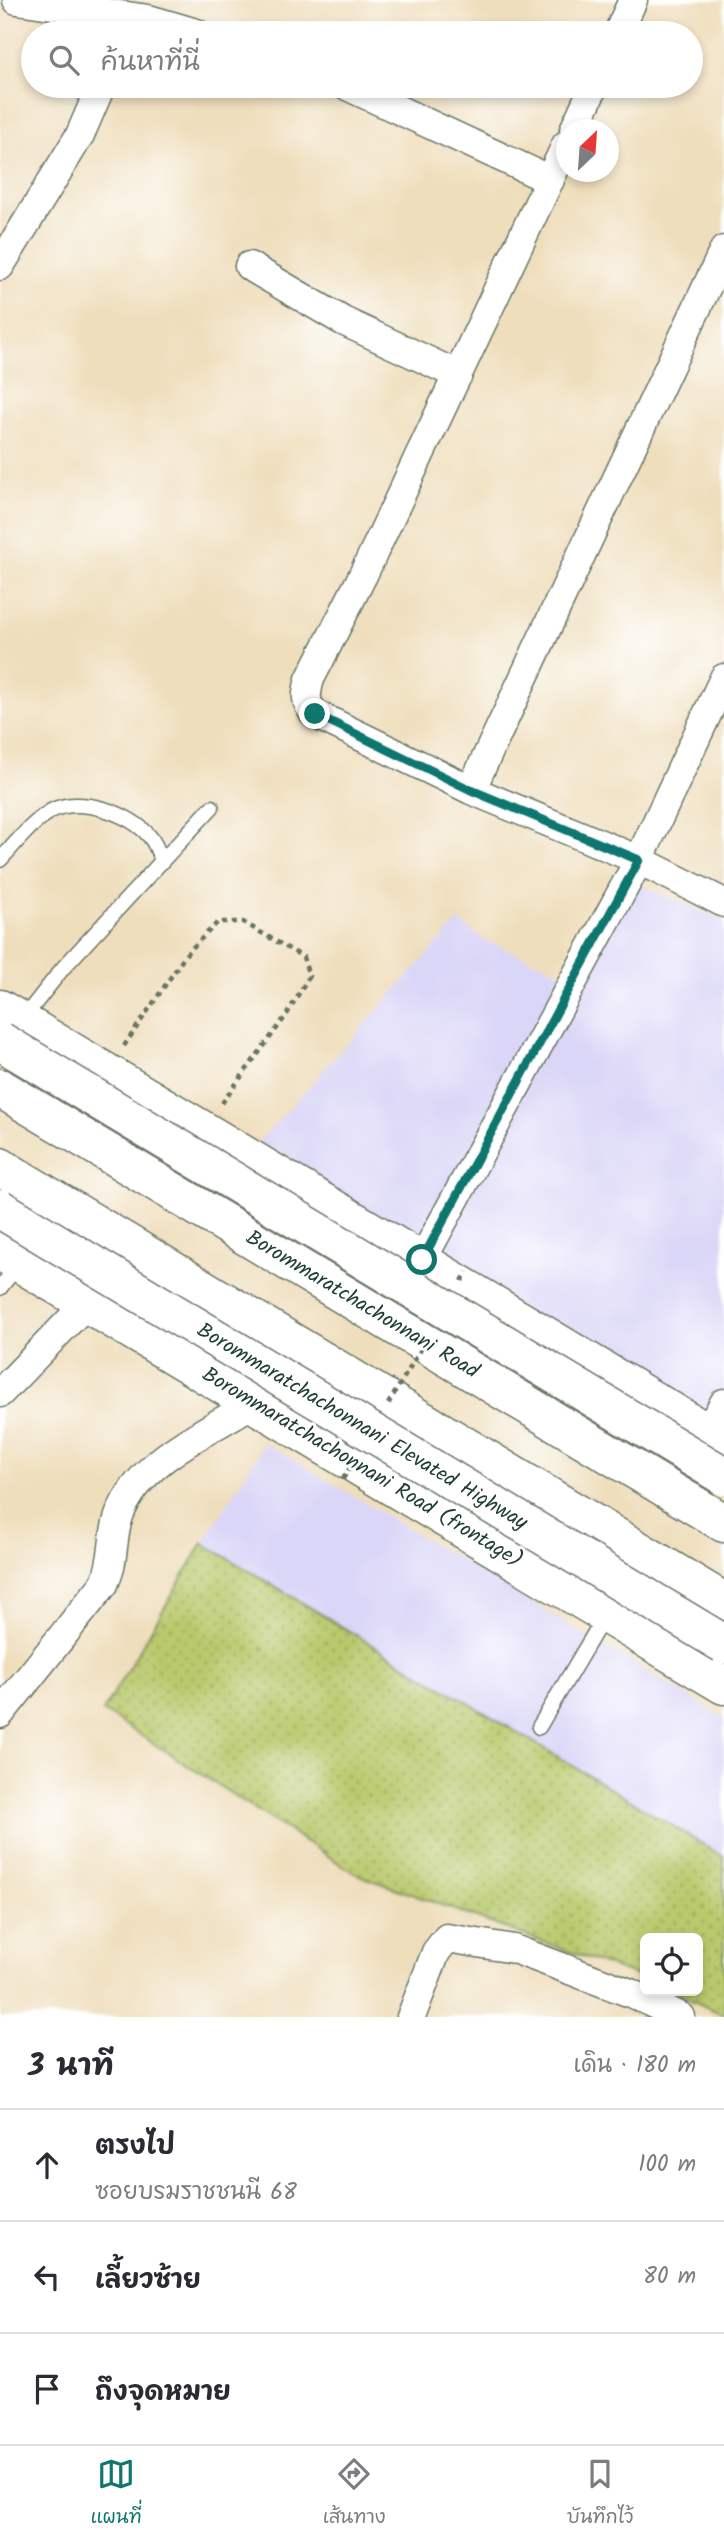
<!DOCTYPE html>
<html lang="th">
<meta charset="utf-8">
<style>
:root{--surface:#fff;--page:#f2f2f3;--text:#2b2b33;--muted:#7c7c81;--line:#e1e1e2;--accent:#0f766e}
body{margin:0;font-family:Kalam,"Playpen Sans Thai",sans-serif;background:var(--page);color:var(--text)}
.controls{position:absolute;right:21px;bottom:21px;display:grid;overflow:hidden;border-radius:10px;box-shadow:0 4px 10px #0003}
.controls button{width:63px;height:63px;display:grid;place-items:center;padding:0;border:0;border-bottom:2px solid var(--line);background:var(--surface);color:var(--text);font:35px sans-serif}
.compass{position:absolute;left:556px;top:119px;width:63px;height:63px;border-radius:50%;background:var(--surface);box-shadow:0 4px 10px #0003;rotate:25deg}
.stop{position:absolute;width:21px;height:21px;margin:-16px;border:5px solid #0f766e;border-radius:50%;background:#fff}
.stop.end{background:#0f766e;border-color:#fff;box-shadow:0 2px 7px #0008}
.list{margin:0;padding:0;list-style:none}
h2{display:flex;justify-content:space-between;align-items:center;height:91px;margin:0;padding:0 28px;font-size:30px}
h2 small{font-size:23px;font-weight:400;color:var(--muted)}
.list li{display:grid;grid-template-columns:46px 1fr auto;gap:21px;align-items:center;box-sizing:border-box;height:112px;padding:0 28px;border-top:2px solid var(--line)}
.list b{display:block;font-size:26px;white-space:nowrap}
.list p{margin:0;font-size:23px;white-space:nowrap;color:var(--muted)}
.list em{font-size:23px;font-style:normal;color:var(--muted)}
.icon{flex:none;width:38px;height:38px;fill:none;stroke:currentColor;stroke-width:2;stroke-linecap:round;stroke-linejoin:round}
.map{position:relative;flex:none;width:724px;height:2017px;overflow:hidden}
.search{position:absolute;background:var(--surface);box-shadow:0 4px 10px #0003;left:21px;right:21px;top:21px;height:77px;display:flex;align-items:center;gap:18px;box-sizing:border-box;padding:0 24px;border-radius:38px;color:var(--muted);font-size:26px}
.sheet{height:427px;background:var(--surface)}
nav{display:flex;justify-content:space-around;align-items:center;box-sizing:border-box;height:98px;border-top:2px solid var(--line);background:var(--surface);font-size:19px;color:var(--muted)}
nav a{display:grid;justify-items:center;gap:4px}
nav .on{color:var(--accent)}
.map>svg:first-child{display:block}
.built{fill:#dad6f7}
.grass{fill:url(#grass-dots);stroke:#6c8350;stroke-width:2}
.lines{fill:none;stroke-linecap:round;stroke-linejoin:round}
.service-casing{stroke:#687564;stroke-width:17}
.minor-casing{stroke:#687564;stroke-width:31}
.secondary-casing{stroke:#687564;stroke-width:41}
.trunk-casing{stroke:#687564;stroke-width:41}
.path{stroke:#687564;stroke-width:4.5;stroke-dasharray:5 5;stroke-linecap:butt}
.service{stroke:#fff;stroke-width:14}
.minor{stroke:#fff;stroke-width:28}
.secondary{stroke:#fff;stroke-width:38}
.trunk{stroke:#fff;stroke-width:38}
.primary-bridge-casing{stroke:#687564;stroke-width:41;stroke-linecap:butt}
.path-bridge{stroke:#687564;stroke-width:4.5;stroke-dasharray:5 5;stroke-linecap:butt}
.primary-bridge{stroke:#fff;stroke-width:38}
.route{stroke:#0f766e;stroke-width:9}
.labels{text-anchor:middle;dominant-baseline:central;stroke-width:6;stroke-linejoin:round;paint-order:stroke}
.street-label{font-size:21px;fill:#1f3d34;stroke:#fff}
</style>
<div class="map">
<svg width="724" height="2017" viewBox="0 0 724 2017">
<defs>
<pattern id="grass-dots" width="8" height="8" patternUnits="userSpaceOnUse" patternTransform="scale(1.75)"><rect width="8" height="8" fill="#b9c96c"/><path d="M2 2h.1M6 6h.1" fill="none" stroke="#96a45a" stroke-width="1.8" stroke-linecap="round"/></pattern>
</defs>
<rect width="100%" height="100%" fill="#fff"/>
<filter id="ink" filterUnits="userSpaceOnUse"><feTurbulence type="fractalNoise" baseFrequency=".0143" numOctaves="2"/><feDisplacementMap in="SourceGraphic" scale="14" xChannelSelector="R" yChannelSelector="G"/><feConvolveMatrix kernelMatrix="1 2 1 2 8 2 1 2 1" color-interpolation-filters="sRGB"/></filter>
<filter id="wash" filterUnits="userSpaceOnUse"><feTurbulence type="fractalNoise" baseFrequency=".00686" numOctaves="4" result="noise"/><feDisplacementMap in="SourceGraphic" scale="28" xChannelSelector="R" yChannelSelector="G"/><feGaussianBlur stdDeviation="1.57" result="paint"/><feColorMatrix in="noise" values="0 0 0 0 0 0 0 0 0 0 0 0 0 0 0 0 0 1.4 0 .05"/><feComposite in="paint" operator="in"/></filter>
<g filter="url(#wash)">
<rect width="100%" height="100%" fill="#efdebc"/>
<!-- built -->
<path class="built" d="M614,873L724,921V1431L256,1145L458,921L487,941L571,976Z
M265,1443L724,1718V1857L203,1543Z"/>
<!-- grass -->
<path class="grass" d="M203,1543L724,1857V2015L671,1991H698V1938H645V1979L356,1874L103,1711Z"/>
</g>
<g filter="url(#ink)">
<g class="lines">
<defs>
<path id="service" d="M0,860C16,843 31,823 51,811C78,795 131,813 150,837C156,844 159,854 162,862
M22,1020L63,968L212,807
M0,1288L18,1265
M539,1727L604,1617"/>
<path id="minor" d="M17,0L148,19L196,33
M618,33L633,0
M347,86L550,180
M574,130L594,86
M724,250L471,790L639,860L724,903
M0,266L80,135L101,86
M249,266L343,321L458,375
M471,790L315,714C304,702 306,694 310,679L363,575L566,145
M422,1260L639,860L724,678
M0,1393L87,1303
M707,1433L724,1403
M0,1714L104,1584C115,1562 111,1539 119,1516C140,1459 206,1433 253,1403
M411,2017L436,1952L447,1938L514,1949L633,1994L681,2017"/>
<path id="secondary" d="M0,1009L724,1443
M0,1251L724,1685"/>
<path id="trunk" d="M0,1088L724,1523
M0,1167L724,1602"/>
</defs>
<!-- service casing -->
<use href="#service" class="service-casing"/>
<!-- minor casing -->
<use href="#minor" class="minor-casing"/>
<!-- secondary casing -->
<use href="#secondary" class="secondary-casing"/>
<!-- trunk casing -->
<use href="#trunk" class="trunk-casing"/>
<!-- path -->
<path class="path" d="M124,1046L187,953L218,922H243L303,957L309,976L286,1016L222,1103"/>
<!-- service -->
<use href="#service" class="service"/>
<!-- minor -->
<use href="#minor" class="minor"/>
<!-- secondary -->
<use href="#secondary" class="secondary"/>
<!-- trunk -->
<use href="#trunk" class="trunk"/>
<defs>
<path id="primary-bridge" d="M0,1041L724,1476
M0,1209L724,1644"/>
</defs>
<!-- primary-bridge casing -->
<use href="#primary-bridge" class="primary-bridge-casing"/>
<!-- path-bridge -->
<path class="path-bridge" d="M462,1281L467,1272
M388,1404L429,1336
M343,1479L355,1459"/>
<!-- primary-bridge -->
<use href="#primary-bridge" class="primary-bridge"/>
</g>
</g>
<g class="lines" filter="url(#ink)">
<!-- route -->
<path class="route" d="M315,714L471,790L639,860L422,1260"/>
</g>
<g class="labels">
<!-- street labels -->
<g class="street-label">
<text transform="translate(362 1305) rotate(31)">Borommaratchachonnani Road</text>
<text transform="translate(362 1427) rotate(31)">Borommaratchachonnani Elevated Highway</text>
<text transform="translate(362 1468) rotate(31)">Borommaratchachonnani Road (frontage)</text>
</g>
</g>
</svg>
<div class="controls">
<button><svg class="icon" aria-label="locate" viewBox="0 0 24 24"><circle cx="12" cy="12" r="6"/><path d="M12 2v4M12 18v4M2 12h4M18 12h4"/></svg></button>
</div>
<svg class="compass" viewBox="-18 -18 36 36"><path d="M0-13l5 13h-10z" fill="#e53935"/><path d="M0 13l5-13h-10z" fill="#7c7c81"/></svg>
<div class="stop" style="left:422px;top:1260px"></div>
<div class="stop end" style="left:315px;top:714px"></div>
<div class="search"><svg class="icon" aria-label="search" viewBox="0 0 24 24"><circle cx="10" cy="10" r="6"/><path d="M15 15l6 6"/></svg>ค้นหาที่นี่</div>
</div>
<section class="sheet">
<h2>3 นาที<small>เดิน · 180 m</small></h2>
<ul class="list">
<li><svg class="icon" aria-label="ahead" viewBox="0 0 24 24"><path d="M12 20V5M6 11l6-6 6 6"/></svg><div><b>ตรงไป</b><p>ซอยบรมราชชนนี 68</p></div><em>100 m</em></li>
<li><svg class="icon" aria-label="left" viewBox="0 0 24 24"><path d="M17 20v-9H6M10 6l-5 5 5 5"/></svg><div><b>เลี้ยวซ้าย</b></div><em>80 m</em></li>
<li><svg class="icon" aria-label="arrive" viewBox="0 0 24 24"><path d="M6 21V4h12l-3 4 3 4H6"/></svg><div><b>ถึงจุดหมาย</b></div></li>
</ul>
</section>
<nav>
<a class="on"><svg class="icon" aria-label="map" viewBox="0 0 24 24"><path d="M3 6l6-2 6 2 6-2v14l-6 2-6-2-6 2zM9 4v14M15 6v14"/></svg>แผนที่</a>
<a><svg class="icon" aria-label="directions" viewBox="0 0 24 24"><path d="M12 3l9 9-9 9-9-9zM9 14v-3h6M13 9l2 2-2 2"/></svg>เส้นทาง</a>
<a><svg class="icon" aria-label="saved" viewBox="0 0 24 24"><path d="M7 4h10v16l-5-4-5 4z"/></svg>บันทึกไว้</a>
</nav>
